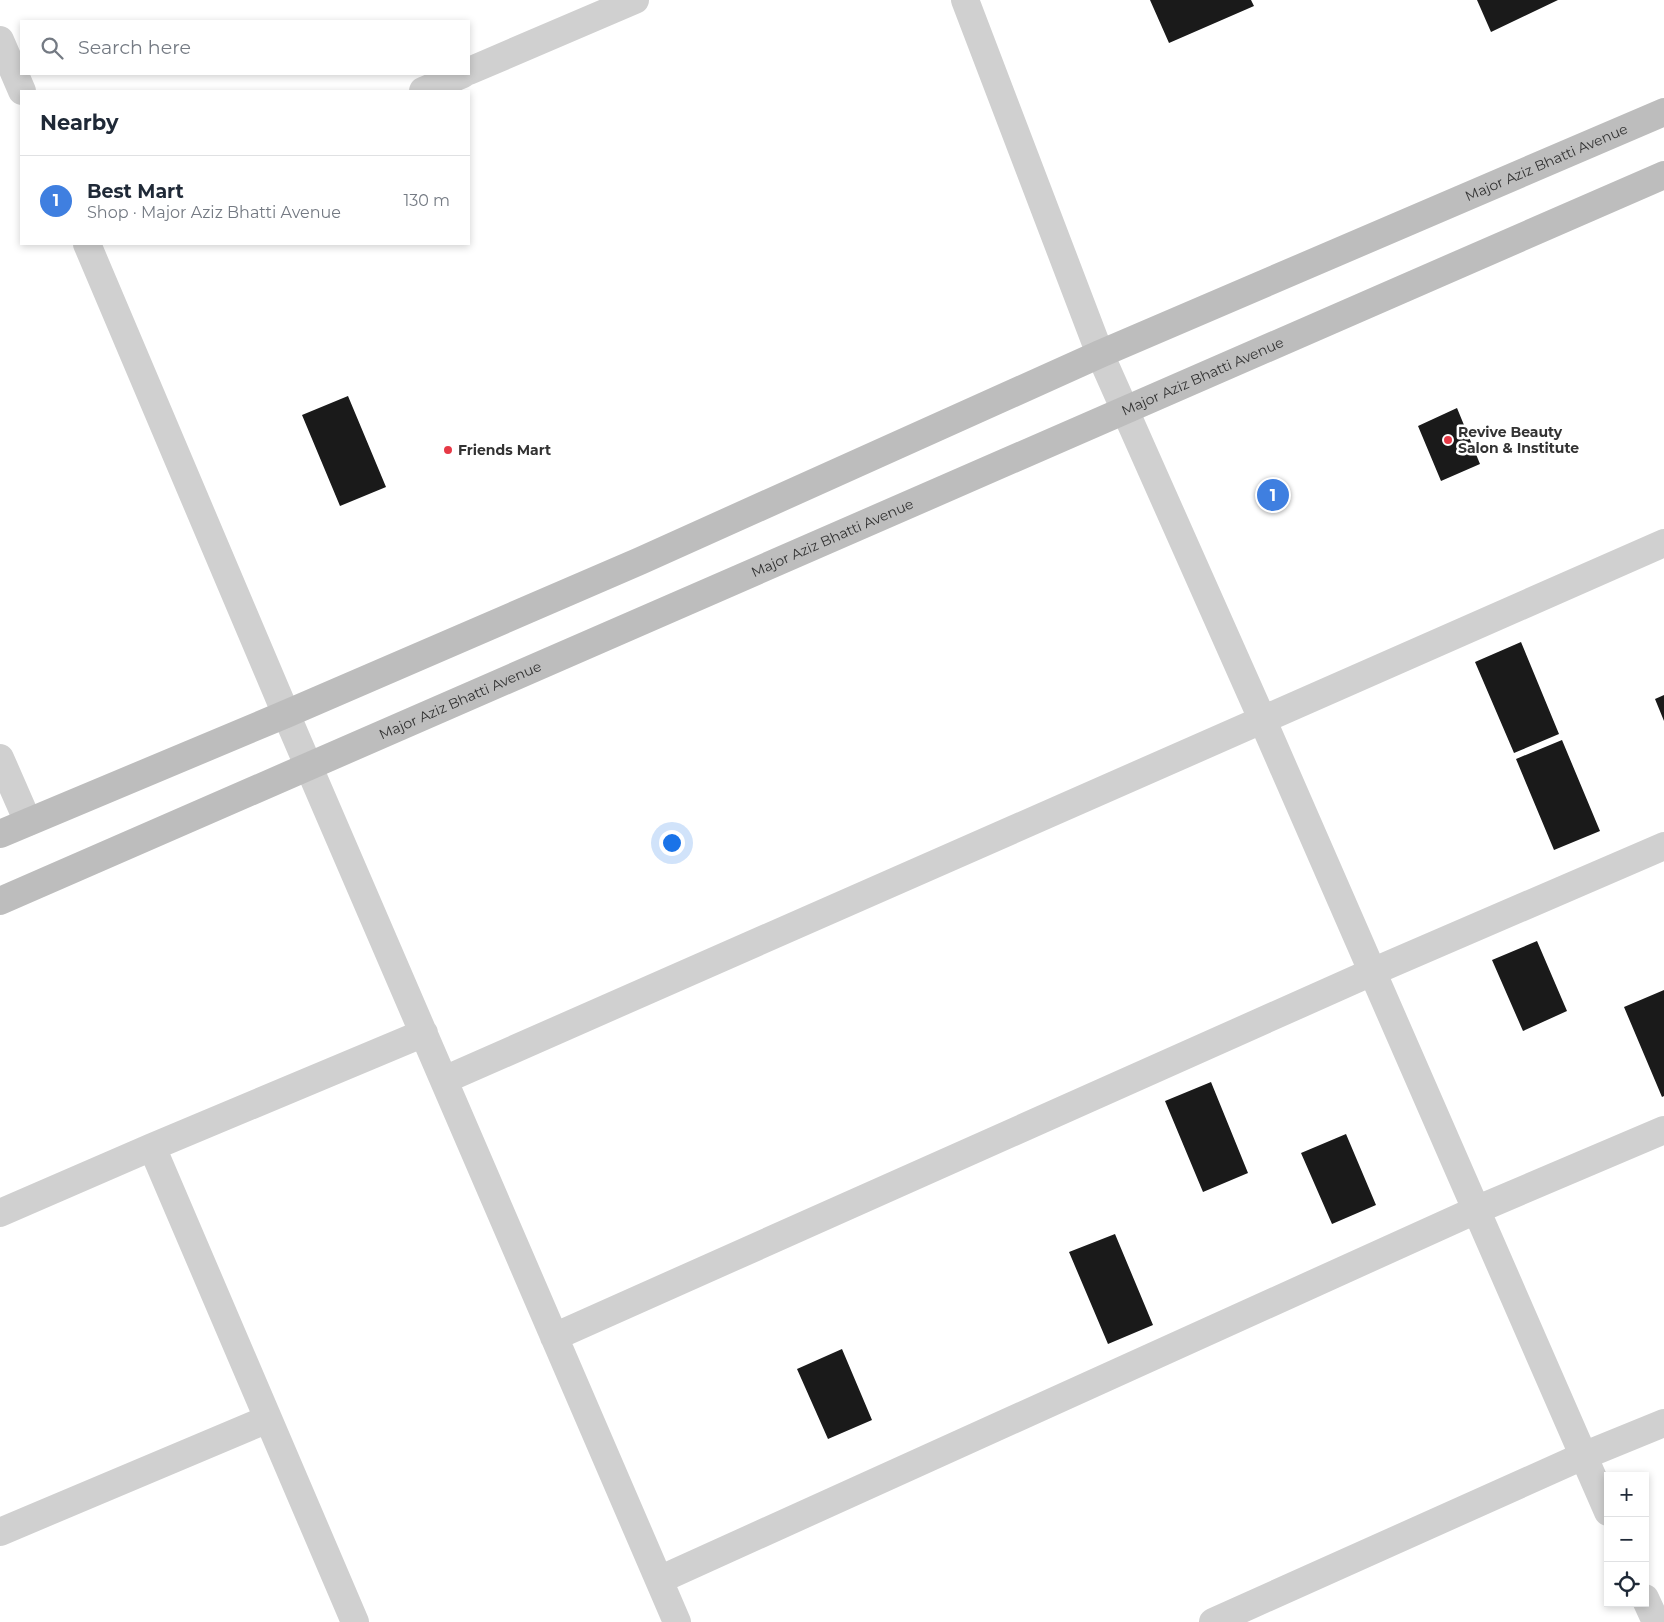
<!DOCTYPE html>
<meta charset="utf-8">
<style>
:root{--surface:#fff;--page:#f6f6f7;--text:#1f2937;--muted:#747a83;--line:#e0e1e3;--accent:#e63946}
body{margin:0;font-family:Montserrat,sans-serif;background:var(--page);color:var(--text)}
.controls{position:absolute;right:15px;bottom:15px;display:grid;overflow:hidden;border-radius:0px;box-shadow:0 2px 8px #0003}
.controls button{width:45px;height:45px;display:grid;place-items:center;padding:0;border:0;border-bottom:1px solid var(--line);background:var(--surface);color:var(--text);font:25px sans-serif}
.you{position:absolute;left:671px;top:842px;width:18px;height:18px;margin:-12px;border:4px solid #fff;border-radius:50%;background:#1a73e8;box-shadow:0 0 0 8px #1a73e833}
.badge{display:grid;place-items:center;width:32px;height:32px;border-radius:50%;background:var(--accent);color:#fff;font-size:16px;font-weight:700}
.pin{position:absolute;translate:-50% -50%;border:2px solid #fff;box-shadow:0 1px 5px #0006}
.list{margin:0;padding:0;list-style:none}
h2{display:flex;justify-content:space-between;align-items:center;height:65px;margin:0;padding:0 20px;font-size:21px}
h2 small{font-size:16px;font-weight:400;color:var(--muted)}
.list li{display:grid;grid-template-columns:32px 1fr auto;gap:15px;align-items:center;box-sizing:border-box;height:90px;padding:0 20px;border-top:1px solid var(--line)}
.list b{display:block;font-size:19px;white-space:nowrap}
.list p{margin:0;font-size:16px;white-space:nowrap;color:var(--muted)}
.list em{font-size:16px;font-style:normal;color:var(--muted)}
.icon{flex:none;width:28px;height:28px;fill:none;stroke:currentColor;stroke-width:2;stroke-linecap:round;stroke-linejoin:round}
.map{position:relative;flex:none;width:1664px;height:1622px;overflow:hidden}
.search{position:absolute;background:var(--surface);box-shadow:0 2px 8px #0003;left:20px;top:20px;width:450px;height:55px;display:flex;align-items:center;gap:12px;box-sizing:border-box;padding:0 18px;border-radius:0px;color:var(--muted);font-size:19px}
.panel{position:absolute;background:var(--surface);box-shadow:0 2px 8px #0003;left:20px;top:90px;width:450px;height:155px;border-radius:0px}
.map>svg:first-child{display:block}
.building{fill:#1a1a1a}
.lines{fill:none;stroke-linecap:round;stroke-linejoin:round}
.minor{stroke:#d0d0d0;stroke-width:28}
.secondary{stroke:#bdbdbd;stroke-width:28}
.poi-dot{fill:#e63946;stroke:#fff;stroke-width:2}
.labels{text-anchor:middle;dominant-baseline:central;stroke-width:5;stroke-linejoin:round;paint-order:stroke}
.street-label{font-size:14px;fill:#333;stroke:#fff}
.poi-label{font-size:14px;font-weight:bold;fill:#333;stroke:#fff;text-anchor:start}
</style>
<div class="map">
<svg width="1664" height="1622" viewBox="0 0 1664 1622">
<rect width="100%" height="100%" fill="#fff"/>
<!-- building -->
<path class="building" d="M1150,0H1251L1254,6L1169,43Z
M1477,0H1558L1491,32Z
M348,396L386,487L340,506L302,415Z
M1457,408L1480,464L1441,481L1418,426Z
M1521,642L1559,734L1514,753L1475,662Z
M1664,695V721L1655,699Z
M1562,740L1600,831L1554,850L1516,759Z
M1537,941L1567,1011L1523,1031L1492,960Z
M1664,990V1096L1662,1097L1624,1007Z
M1211,1082L1248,1173L1203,1192L1165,1101Z
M1346,1134L1376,1205L1332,1224L1301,1153Z
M1115,1234L1153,1325L1108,1344L1069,1252Z
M842,1349L872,1420L828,1439L797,1369Z"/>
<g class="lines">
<!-- minor -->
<path class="minor" d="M965,0L1100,354L1263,721L1608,1512
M0,40L22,91
M469,71L635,0
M423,91L463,74
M87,244L286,714L677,1622
M0,758L28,822
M444,1080L1664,543
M152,1147L355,1622
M0,1213L152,1147L424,1033
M554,1337L1372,972L1664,846
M0,1532L268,1419
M659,1580L1476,1210L1664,1130
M1645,1598L1656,1622
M1213,1622L1583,1456L1664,1423"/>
<!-- secondary -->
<g class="secondary">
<path id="s1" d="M0,834L286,714L640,561L1100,354L1664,112"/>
<path id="s2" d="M0,901L1664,175"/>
</g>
</g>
<!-- markers -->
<g class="poi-dot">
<circle cx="1448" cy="440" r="5"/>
<circle cx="448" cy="450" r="5"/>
</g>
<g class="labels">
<!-- street labels -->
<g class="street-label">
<text stroke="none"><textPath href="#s1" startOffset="1686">Major Aziz Bhatti Avenue</textPath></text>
<text stroke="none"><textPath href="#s2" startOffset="1312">Major Aziz Bhatti Avenue</textPath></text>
<text stroke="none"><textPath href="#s2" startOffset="908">Major Aziz Bhatti Avenue</textPath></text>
<text stroke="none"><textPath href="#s2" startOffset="502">Major Aziz Bhatti Avenue</textPath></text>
</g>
<!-- poi labels -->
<g class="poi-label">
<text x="1458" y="432">Revive Beauty<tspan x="1458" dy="16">Salon &amp; Institute</tspan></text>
<text x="458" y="450">Friends Mart</text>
</g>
</g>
</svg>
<div class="controls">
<button>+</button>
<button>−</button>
<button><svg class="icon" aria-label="locate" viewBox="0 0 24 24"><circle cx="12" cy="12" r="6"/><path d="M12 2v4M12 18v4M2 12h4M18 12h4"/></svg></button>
</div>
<div class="you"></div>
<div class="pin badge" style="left:1273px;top:495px;background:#3f7fe0">1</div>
<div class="search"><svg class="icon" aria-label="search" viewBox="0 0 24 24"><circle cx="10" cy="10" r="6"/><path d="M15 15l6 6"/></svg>Search here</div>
<section class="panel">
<h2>Nearby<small></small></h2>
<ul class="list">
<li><span class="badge" style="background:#3f7fe0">1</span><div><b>Best Mart</b><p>Shop · Major Aziz Bhatti Avenue</p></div><em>130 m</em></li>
</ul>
</section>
</div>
